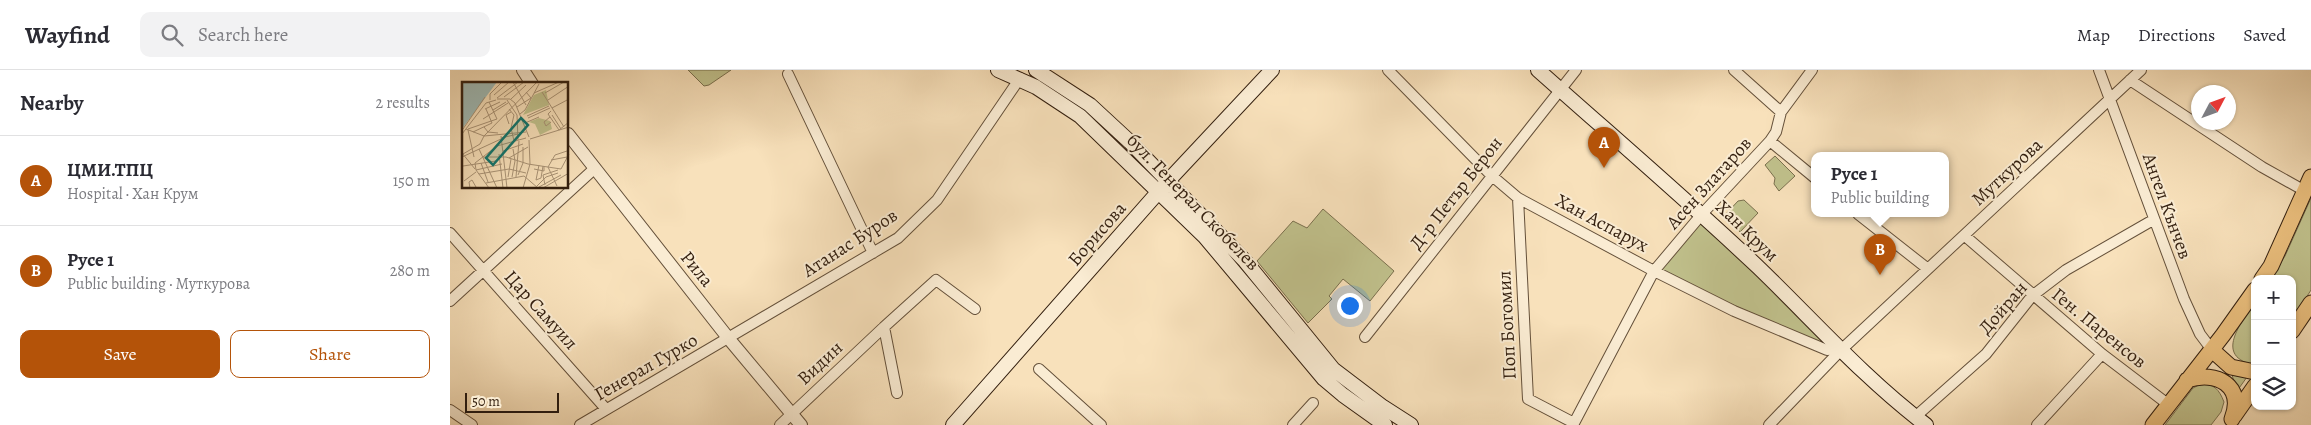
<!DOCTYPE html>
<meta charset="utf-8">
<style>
:root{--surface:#fff;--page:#f2f2f3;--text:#2b2b33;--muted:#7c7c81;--line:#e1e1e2;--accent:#b45309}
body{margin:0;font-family:Alegreya,serif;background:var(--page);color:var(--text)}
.controls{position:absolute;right:15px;bottom:15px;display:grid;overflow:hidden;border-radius:10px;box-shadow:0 1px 4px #0004}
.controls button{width:45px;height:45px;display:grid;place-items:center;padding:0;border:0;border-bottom:1px solid var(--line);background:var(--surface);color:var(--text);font:25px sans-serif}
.compass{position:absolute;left:1741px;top:15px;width:45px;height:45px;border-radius:50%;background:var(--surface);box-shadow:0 1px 4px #0004;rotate:49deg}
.scale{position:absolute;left:15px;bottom:12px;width:94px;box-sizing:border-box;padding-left:5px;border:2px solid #331f0f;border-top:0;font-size:14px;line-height:18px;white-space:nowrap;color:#331f0f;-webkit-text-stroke:4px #faecd3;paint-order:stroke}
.you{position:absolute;left:899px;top:235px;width:18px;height:18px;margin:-12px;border:4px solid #fff;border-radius:50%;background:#1a73e8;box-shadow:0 0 0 8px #1a73e833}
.badge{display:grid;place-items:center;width:32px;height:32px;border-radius:50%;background:var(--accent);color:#fff;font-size:16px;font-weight:700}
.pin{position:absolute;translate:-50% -41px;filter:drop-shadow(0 1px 2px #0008)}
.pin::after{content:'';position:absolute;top:26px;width:18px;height:15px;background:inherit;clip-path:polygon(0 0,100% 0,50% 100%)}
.popup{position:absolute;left:1361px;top:82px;width:138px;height:65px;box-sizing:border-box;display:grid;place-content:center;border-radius:10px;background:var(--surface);filter:drop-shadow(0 1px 4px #0005);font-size:16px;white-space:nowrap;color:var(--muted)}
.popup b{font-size:19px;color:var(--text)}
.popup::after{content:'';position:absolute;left:50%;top:100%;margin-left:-10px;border:10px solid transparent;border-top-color:var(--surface)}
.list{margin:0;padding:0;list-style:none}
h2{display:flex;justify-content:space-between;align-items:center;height:65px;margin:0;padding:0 20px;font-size:21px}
h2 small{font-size:16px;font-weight:400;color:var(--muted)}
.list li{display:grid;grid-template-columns:32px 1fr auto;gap:15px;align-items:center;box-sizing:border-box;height:90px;padding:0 20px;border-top:1px solid var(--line)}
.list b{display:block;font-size:19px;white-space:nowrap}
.list p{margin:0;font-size:16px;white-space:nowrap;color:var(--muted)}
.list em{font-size:16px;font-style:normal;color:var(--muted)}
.actions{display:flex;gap:10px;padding:15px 20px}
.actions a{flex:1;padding:11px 0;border:1px solid var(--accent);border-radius:10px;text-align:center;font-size:18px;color:var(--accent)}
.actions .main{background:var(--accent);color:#fff}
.icon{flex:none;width:28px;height:28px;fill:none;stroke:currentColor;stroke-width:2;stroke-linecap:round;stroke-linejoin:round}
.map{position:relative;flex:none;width:1861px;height:355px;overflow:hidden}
header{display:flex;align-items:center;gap:30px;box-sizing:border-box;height:70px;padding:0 25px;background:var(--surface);border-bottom:1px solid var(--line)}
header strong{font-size:24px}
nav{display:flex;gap:28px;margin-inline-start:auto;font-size:18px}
.search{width:350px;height:45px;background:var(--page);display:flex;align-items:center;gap:12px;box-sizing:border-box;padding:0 18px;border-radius:10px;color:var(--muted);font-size:19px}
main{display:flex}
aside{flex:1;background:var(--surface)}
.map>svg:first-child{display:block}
.green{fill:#c1c28d;stroke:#7a704e}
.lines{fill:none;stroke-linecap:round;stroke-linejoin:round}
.minor-casing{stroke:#64503a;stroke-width:12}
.tertiary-casing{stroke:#64503a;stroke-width:14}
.secondary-casing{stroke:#331f0f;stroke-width:16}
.primary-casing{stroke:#331f0f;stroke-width:17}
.minor{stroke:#faecd3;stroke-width:10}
.tertiary{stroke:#faecd3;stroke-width:12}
.secondary{stroke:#faecd3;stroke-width:14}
.primary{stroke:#ecc07e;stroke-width:15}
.labels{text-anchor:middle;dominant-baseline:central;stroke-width:4;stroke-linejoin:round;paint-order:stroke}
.street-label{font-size:19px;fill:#331f0f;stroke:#faecd3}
.inset-road{fill:none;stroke:#a99376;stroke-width:1}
.view{fill:#0f766e;fill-opacity:0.15;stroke:#0f766e;stroke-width:2.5}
.inset-edge{fill:none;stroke:#331f0f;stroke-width:2.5}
</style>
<header>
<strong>Wayfind</strong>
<div class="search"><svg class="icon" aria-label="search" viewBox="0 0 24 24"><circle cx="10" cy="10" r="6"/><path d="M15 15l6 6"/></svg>Search here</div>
<nav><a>Map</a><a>Directions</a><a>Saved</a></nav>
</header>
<main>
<aside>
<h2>Nearby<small>2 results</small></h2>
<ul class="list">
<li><span class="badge">A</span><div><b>ЦМИ.ТПЦ</b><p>Hospital · Хан Крум</p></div><em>150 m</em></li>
<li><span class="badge">B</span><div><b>Русе 1</b><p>Public building · Муткурова</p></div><em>280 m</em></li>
</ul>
<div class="actions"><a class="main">Save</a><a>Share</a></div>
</aside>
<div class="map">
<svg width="1861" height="355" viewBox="0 0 1861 355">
<rect width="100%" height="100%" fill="#f8e1bb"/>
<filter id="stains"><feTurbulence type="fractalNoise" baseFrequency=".004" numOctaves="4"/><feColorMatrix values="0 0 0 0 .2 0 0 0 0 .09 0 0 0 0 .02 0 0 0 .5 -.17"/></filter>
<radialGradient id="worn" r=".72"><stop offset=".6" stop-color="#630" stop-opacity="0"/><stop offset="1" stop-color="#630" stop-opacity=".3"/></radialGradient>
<!-- green -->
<path class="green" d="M238,0H281L259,15L254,16Z
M1325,86L1345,106L1329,121L1324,114L1325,108L1315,95Z
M1861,128V220L1842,250V209H1820L1835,186Z
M1294,130L1308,143L1290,162L1275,145L1288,131Z
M873,139L944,201L920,231L893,209L879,226L882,229L858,253L807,191L843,151L857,158Z
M1252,144L1390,281L1204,201Z
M1805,232V295C1763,287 1791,253 1805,232Z
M1782,305L1797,307L1787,321Z
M1751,314C1764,314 1769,319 1774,332L1771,342L1761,355H1715L1743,318Z"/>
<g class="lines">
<defs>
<path id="minor" d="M938,0L1041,105L1068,128L1204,201L1284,241L1377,280L1386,278
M1284,0L1331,42
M1649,0L1734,229L1750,264L1762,280
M338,4L423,183
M1680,10L1812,97L1855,121
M1320,71L1365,108
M1068,128L1078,329L1124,353
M1408,144L1478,199
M0,163L156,339
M1515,166L1652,284L1719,335
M0,231L144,99
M915,267L1126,0
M589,299L651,355
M447,323L434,257L486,210L525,239
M0,340L22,355
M1465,347L1536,284L1582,226L1616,200L1703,150
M130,355L448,168L487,130L570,8
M330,355L434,257
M843,355L863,333
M1123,355L1204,201L1252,144L1320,71L1326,62L1331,42L1362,0
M1319,355L1390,281L1691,0
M1587,355L1652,284"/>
<path id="tertiary" d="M73,0L82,14
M118,64L279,269L351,355"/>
<path id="secondary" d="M548,0L586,17L630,46L755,167L874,309L893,325L935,355
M586,0L640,35L680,72L795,191L883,299L933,337L961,355
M1088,0C1161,65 1236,129 1308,197C1363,250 1414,308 1476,355
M503,355L718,111L822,0"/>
<path id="primary" d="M1812,209L1821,196L1861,107
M1842,261L1861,233
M1762,280L1781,297L1805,302
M1737,310C1767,300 1795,316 1782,349
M1784,346L1805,316
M1703,355L1773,265L1805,220"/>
</defs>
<!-- minor casing -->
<use href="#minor" class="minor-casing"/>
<!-- tertiary casing -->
<use href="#tertiary" class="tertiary-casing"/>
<!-- secondary casing -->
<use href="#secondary" class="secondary-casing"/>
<!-- primary casing -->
<use href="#primary" class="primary-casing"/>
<!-- minor -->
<use href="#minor" class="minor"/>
<!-- tertiary -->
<use href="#tertiary" class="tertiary"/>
<!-- secondary -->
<use href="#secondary" class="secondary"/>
<!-- primary -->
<use href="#primary" class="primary"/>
</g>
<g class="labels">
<!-- street labels -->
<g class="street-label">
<text transform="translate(1557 102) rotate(-43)">Муткурова</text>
<text transform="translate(1259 113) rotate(-48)">Асен Златаров</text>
<text transform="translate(1006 123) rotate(-52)">Д-р Петър Берон</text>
<text transform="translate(743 132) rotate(46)">бул. Генерал Скобелев</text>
<text transform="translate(1717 136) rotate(70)">Ангел Кънчев</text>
<text transform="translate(1152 153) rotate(28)">Хан Аспарух</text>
<text transform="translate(1297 161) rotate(44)">Хан Крум</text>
<text transform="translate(647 164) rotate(-49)">Борисова</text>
<text transform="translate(400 173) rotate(-33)">Атанас Буров</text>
<text transform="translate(247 199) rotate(51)">Рила</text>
<text transform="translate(1553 238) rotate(-49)">Дойран</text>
<text transform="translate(91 240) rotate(48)">Цар Самуил</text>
<text transform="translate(1057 255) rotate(-93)">Поп Богомил</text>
<text transform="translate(1649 258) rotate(39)">Ген. Паренсов</text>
<text transform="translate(370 293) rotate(-43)">Видин</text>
<text transform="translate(196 297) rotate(-30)">Генерал Гурко</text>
</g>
</g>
<!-- overview -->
<g transform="translate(12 12)">
<rect width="106" height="106" fill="#f8e1bb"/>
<path d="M84,8L87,23L61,33L72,13ZM77,36L88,39L90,47L78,53L73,42L67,40Z" fill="#c1c28d"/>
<path d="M0,0H35L0,47Z" fill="#a0bcb8"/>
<path class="inset-road" d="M51,0L64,23M80,10L102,45M72,11L97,0M83,11L102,0M32,13L47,0M42,15L62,0M35,16L56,0M35,17H48L53,21L67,55M49,17L64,3M28,18V12L40,0M45,18L55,33L56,58M86,18L107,4M55,25L69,16L64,10M90,26L107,17M23,27L38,20M47,27L52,33L49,46L52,59M31,28L44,20M89,29L86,32L97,48L107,40M58,32L63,28L77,2M90,33L99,47M65,34L87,24M88,35L82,40L84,44L89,40M66,36L88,26M21,37L46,21M63,41L77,35M47,42L44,33L49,30M22,45L26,50L36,51M1,47L23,15M4,47L22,54L64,50M6,47L35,37L27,20M6,48L12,75M11,50L30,41L24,27M0,52L24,21L34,18M22,54L75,0M39,54L45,106M39,56L56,52M68,57L107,45M17,67L35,106M41,69L61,62M0,71L13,87M1,72L18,62L22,54M37,72L41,106M0,75L39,57M21,75H44L66,82M47,76L66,65M89,78L105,75M13,81L35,64L64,56M13,81L14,88L27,106M19,81L26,100M66,82L99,87M1,84L34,79M72,87L82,89V84M99,87L107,72M14,88L40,82M17,92L47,87L64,91M56,93L61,81V65M46,95L49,77M50,95L53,79L51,67M54,95L57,59M74,98L79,96L81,84M74,98L77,83M2,99L14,90M24,101L62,94L76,106M83,103L81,93L96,88M75,104L84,95L96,91M95,104L86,85L93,73L105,69M14,105L10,98L7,100L8,106H16M77,105L99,93M61,106L68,82L67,58M81,106L107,91"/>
<path class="view" d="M59,36L66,43L31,83L24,76Z"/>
<rect width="106" height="106" class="inset-edge"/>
</g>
<rect width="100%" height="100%" filter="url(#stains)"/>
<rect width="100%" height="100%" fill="url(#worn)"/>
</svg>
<div class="controls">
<button>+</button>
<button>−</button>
<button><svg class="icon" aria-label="layers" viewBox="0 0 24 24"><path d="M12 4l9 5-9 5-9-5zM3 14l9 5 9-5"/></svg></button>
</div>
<svg class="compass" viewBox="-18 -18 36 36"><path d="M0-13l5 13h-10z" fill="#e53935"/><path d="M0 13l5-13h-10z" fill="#7c7c81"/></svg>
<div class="scale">50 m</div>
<div class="you"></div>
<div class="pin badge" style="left:1154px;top:98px">A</div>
<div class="pin badge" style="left:1430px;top:205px">B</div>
<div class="popup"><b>Русе 1</b>Public building</div>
</div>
</main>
